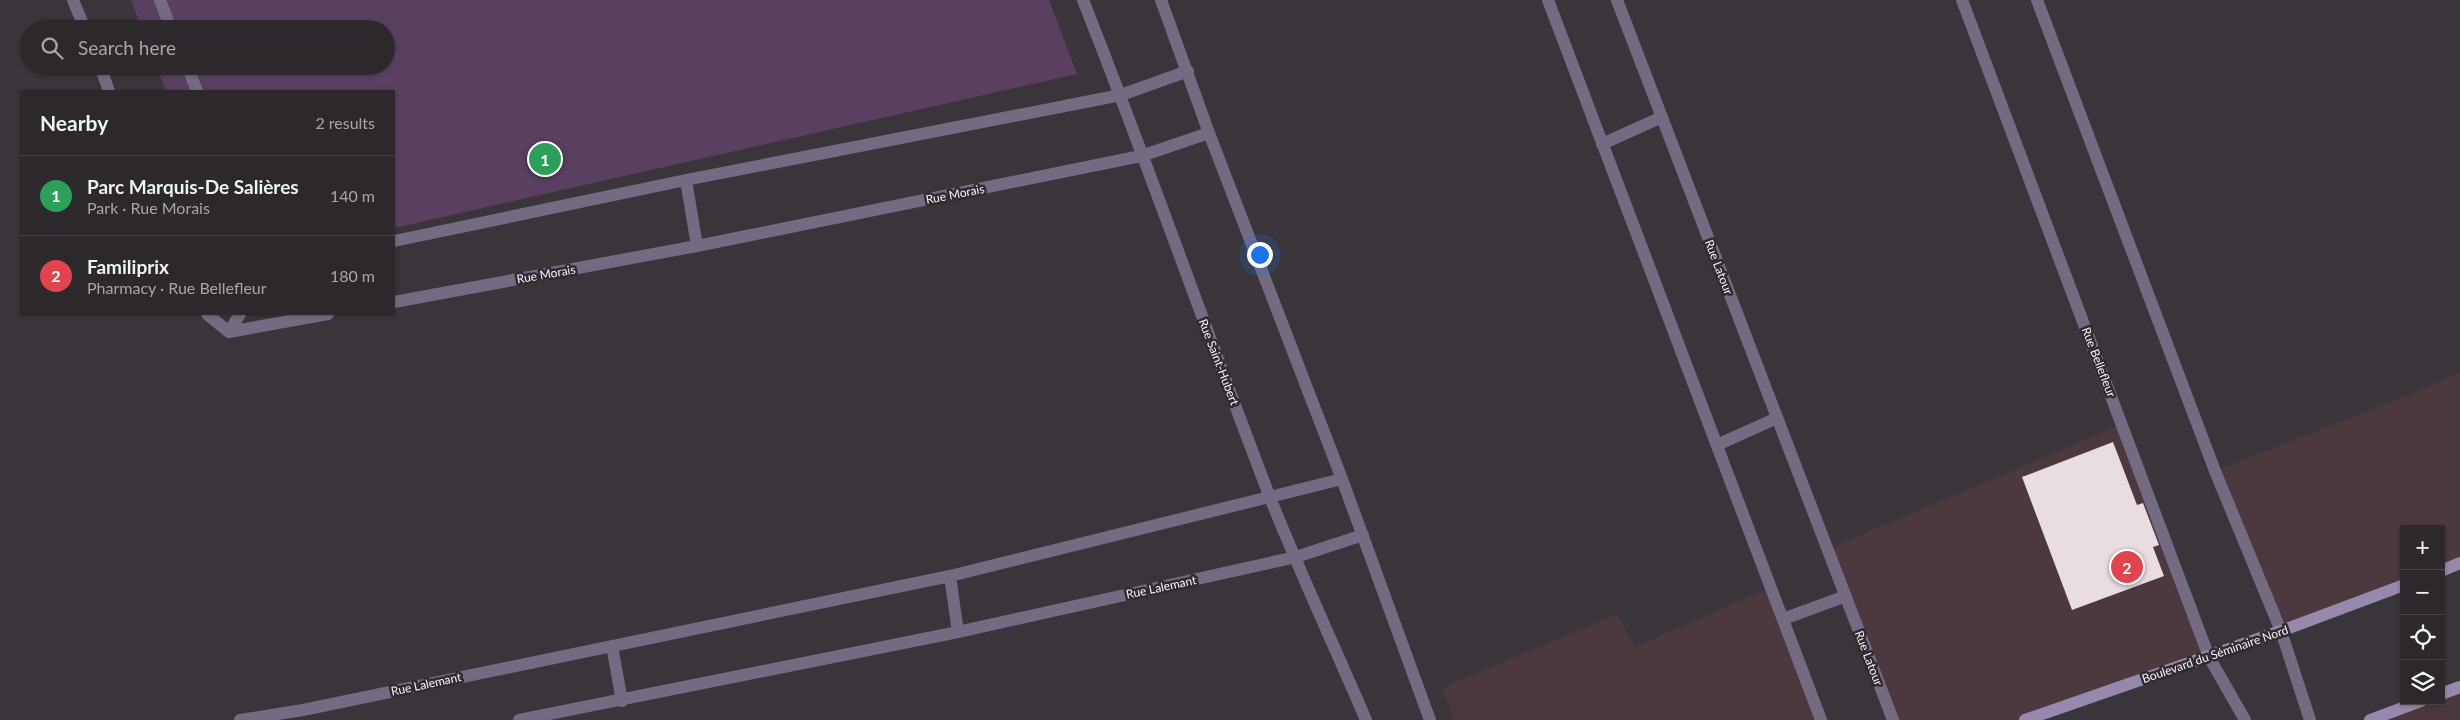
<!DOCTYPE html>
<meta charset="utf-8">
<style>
:root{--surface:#2c282c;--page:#343034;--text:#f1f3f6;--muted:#a6a6a9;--line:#484448;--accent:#1a73e8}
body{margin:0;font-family:Lato,sans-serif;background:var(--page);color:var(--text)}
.controls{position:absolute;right:15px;bottom:15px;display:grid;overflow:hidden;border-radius:0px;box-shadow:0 1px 4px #0004}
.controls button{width:45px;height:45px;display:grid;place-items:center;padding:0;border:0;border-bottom:1px solid var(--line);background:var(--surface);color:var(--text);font:25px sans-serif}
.you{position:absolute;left:1259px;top:254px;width:18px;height:18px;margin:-12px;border:4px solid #fff;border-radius:50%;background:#1a73e8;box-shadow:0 0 0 8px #1a73e833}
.badge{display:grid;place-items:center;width:32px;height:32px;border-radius:50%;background:var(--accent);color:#fff;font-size:16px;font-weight:700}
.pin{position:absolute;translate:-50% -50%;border:2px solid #fff;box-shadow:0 1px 5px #0006}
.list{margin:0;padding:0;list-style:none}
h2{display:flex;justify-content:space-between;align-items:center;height:65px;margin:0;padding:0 20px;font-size:21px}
h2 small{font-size:16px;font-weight:400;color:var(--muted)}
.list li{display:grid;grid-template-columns:32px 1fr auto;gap:15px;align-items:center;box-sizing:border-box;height:80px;padding:0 20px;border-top:1px solid var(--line)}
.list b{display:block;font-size:19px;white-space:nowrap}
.list p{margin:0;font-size:16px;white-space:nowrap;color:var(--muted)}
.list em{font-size:16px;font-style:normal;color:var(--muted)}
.icon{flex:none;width:28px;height:28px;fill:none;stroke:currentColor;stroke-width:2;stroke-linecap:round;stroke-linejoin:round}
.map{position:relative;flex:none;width:2460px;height:720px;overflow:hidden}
.search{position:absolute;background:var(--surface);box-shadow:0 1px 4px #0004;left:20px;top:20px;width:375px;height:55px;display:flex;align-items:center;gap:12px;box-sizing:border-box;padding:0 18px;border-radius:28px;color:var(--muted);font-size:19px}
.panel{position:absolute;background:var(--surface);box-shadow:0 1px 4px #0004;left:20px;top:90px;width:375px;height:225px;border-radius:0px}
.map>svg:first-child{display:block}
.commercial{fill:#4c383f}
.green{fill:#5a3f60}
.building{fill:#e8dde1}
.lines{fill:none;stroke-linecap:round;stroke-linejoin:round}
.street{stroke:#746b82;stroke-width:12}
.secondary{stroke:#9788ad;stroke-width:12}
.labels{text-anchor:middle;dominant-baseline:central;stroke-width:5;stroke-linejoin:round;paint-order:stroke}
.street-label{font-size:12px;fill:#f5f2f6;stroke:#302b31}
</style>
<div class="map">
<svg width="2460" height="720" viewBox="0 0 2460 720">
<rect width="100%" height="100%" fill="#3a353b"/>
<!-- commercial -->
<path class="commercial" d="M2460,372V563L2441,571V529H2404V585L2281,631L2215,471L2411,394Z
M2122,424L2209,657L2025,720H1893L1828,549Z
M1771,587L1821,720H1454L1442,688L1617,614L1635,647Z
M2460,686V720H2369L2420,701H2441V693Z"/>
<!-- green -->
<path class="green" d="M131,0H1049L1077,74L394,228V91H166L156,66H386V29H142Z"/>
<!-- building -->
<path class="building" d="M2113,442L2137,505L2143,503L2159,545L2153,547L2164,576L2072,610L2022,477Z"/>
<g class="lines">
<!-- street -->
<path class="street" d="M73,0L85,29
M160,0L171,29
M1083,0C1148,164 1206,331 1269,495C1299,571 1334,645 1366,720
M1161,0L1209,133L1342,479L1430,720
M1548,0L1821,720
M1617,0L1893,720
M1962,0L2209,657L2245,720
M2037,0L2215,471L2281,631L2310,720
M100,66L109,91
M187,66L197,91
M1602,144L1662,117
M686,180L697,246
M394,241L686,180L1121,95L1188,71
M394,302L697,246L1141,156L1209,133
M207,314L229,332L328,314
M229,332L240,314
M1717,445L1777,418
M950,576L958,632
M1783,619L1846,596
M612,646L622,701
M240,720L303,710L950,576L1342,479
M519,720L958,632L1296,557L1363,535"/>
<!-- secondary -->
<path class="secondary" d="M2441,571L2460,563
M2441,694L2460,687
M2025,720L2281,631L2404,585
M2370,720L2421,701"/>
</g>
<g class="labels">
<!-- street labels -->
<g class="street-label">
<text transform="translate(955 194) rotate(-11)">Rue Morais</text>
<text transform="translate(1719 267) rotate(69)">Rue Latour</text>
<text transform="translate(546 274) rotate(-10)">Rue Morais</text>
<text transform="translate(1219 362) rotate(69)">Rue Saint-Hubert</text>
<text transform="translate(2099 362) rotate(69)">Rue Bellefleur</text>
<text transform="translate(1161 587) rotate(-12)">Rue Lalemant</text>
<text transform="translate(2215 654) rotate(-19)">Boulevard du Séminaire Nord</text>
<text transform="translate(1869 658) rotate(69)">Rue Latour</text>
<text transform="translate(426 684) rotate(-12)">Rue Lalemant</text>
</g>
</g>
</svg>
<div class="controls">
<button>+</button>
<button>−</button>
<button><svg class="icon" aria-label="locate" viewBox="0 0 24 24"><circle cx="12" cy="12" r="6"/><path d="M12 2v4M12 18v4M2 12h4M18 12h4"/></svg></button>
<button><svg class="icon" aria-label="layers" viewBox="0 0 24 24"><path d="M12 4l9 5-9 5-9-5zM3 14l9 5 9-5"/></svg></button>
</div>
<div class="you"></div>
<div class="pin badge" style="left:545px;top:159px;background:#2e9e5b">1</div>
<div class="pin badge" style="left:2127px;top:567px;background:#e0444e">2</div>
<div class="search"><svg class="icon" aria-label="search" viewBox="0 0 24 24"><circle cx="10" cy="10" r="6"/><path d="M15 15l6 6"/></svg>Search here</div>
<section class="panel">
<h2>Nearby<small>2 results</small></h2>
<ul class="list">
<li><span class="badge" style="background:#2e9e5b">1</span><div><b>Parc Marquis-De Salières</b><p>Park · Rue Morais</p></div><em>140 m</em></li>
<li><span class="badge" style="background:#e0444e">2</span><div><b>Familiprix</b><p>Pharmacy · Rue Bellefleur</p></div><em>180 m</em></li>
</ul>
</section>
</div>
